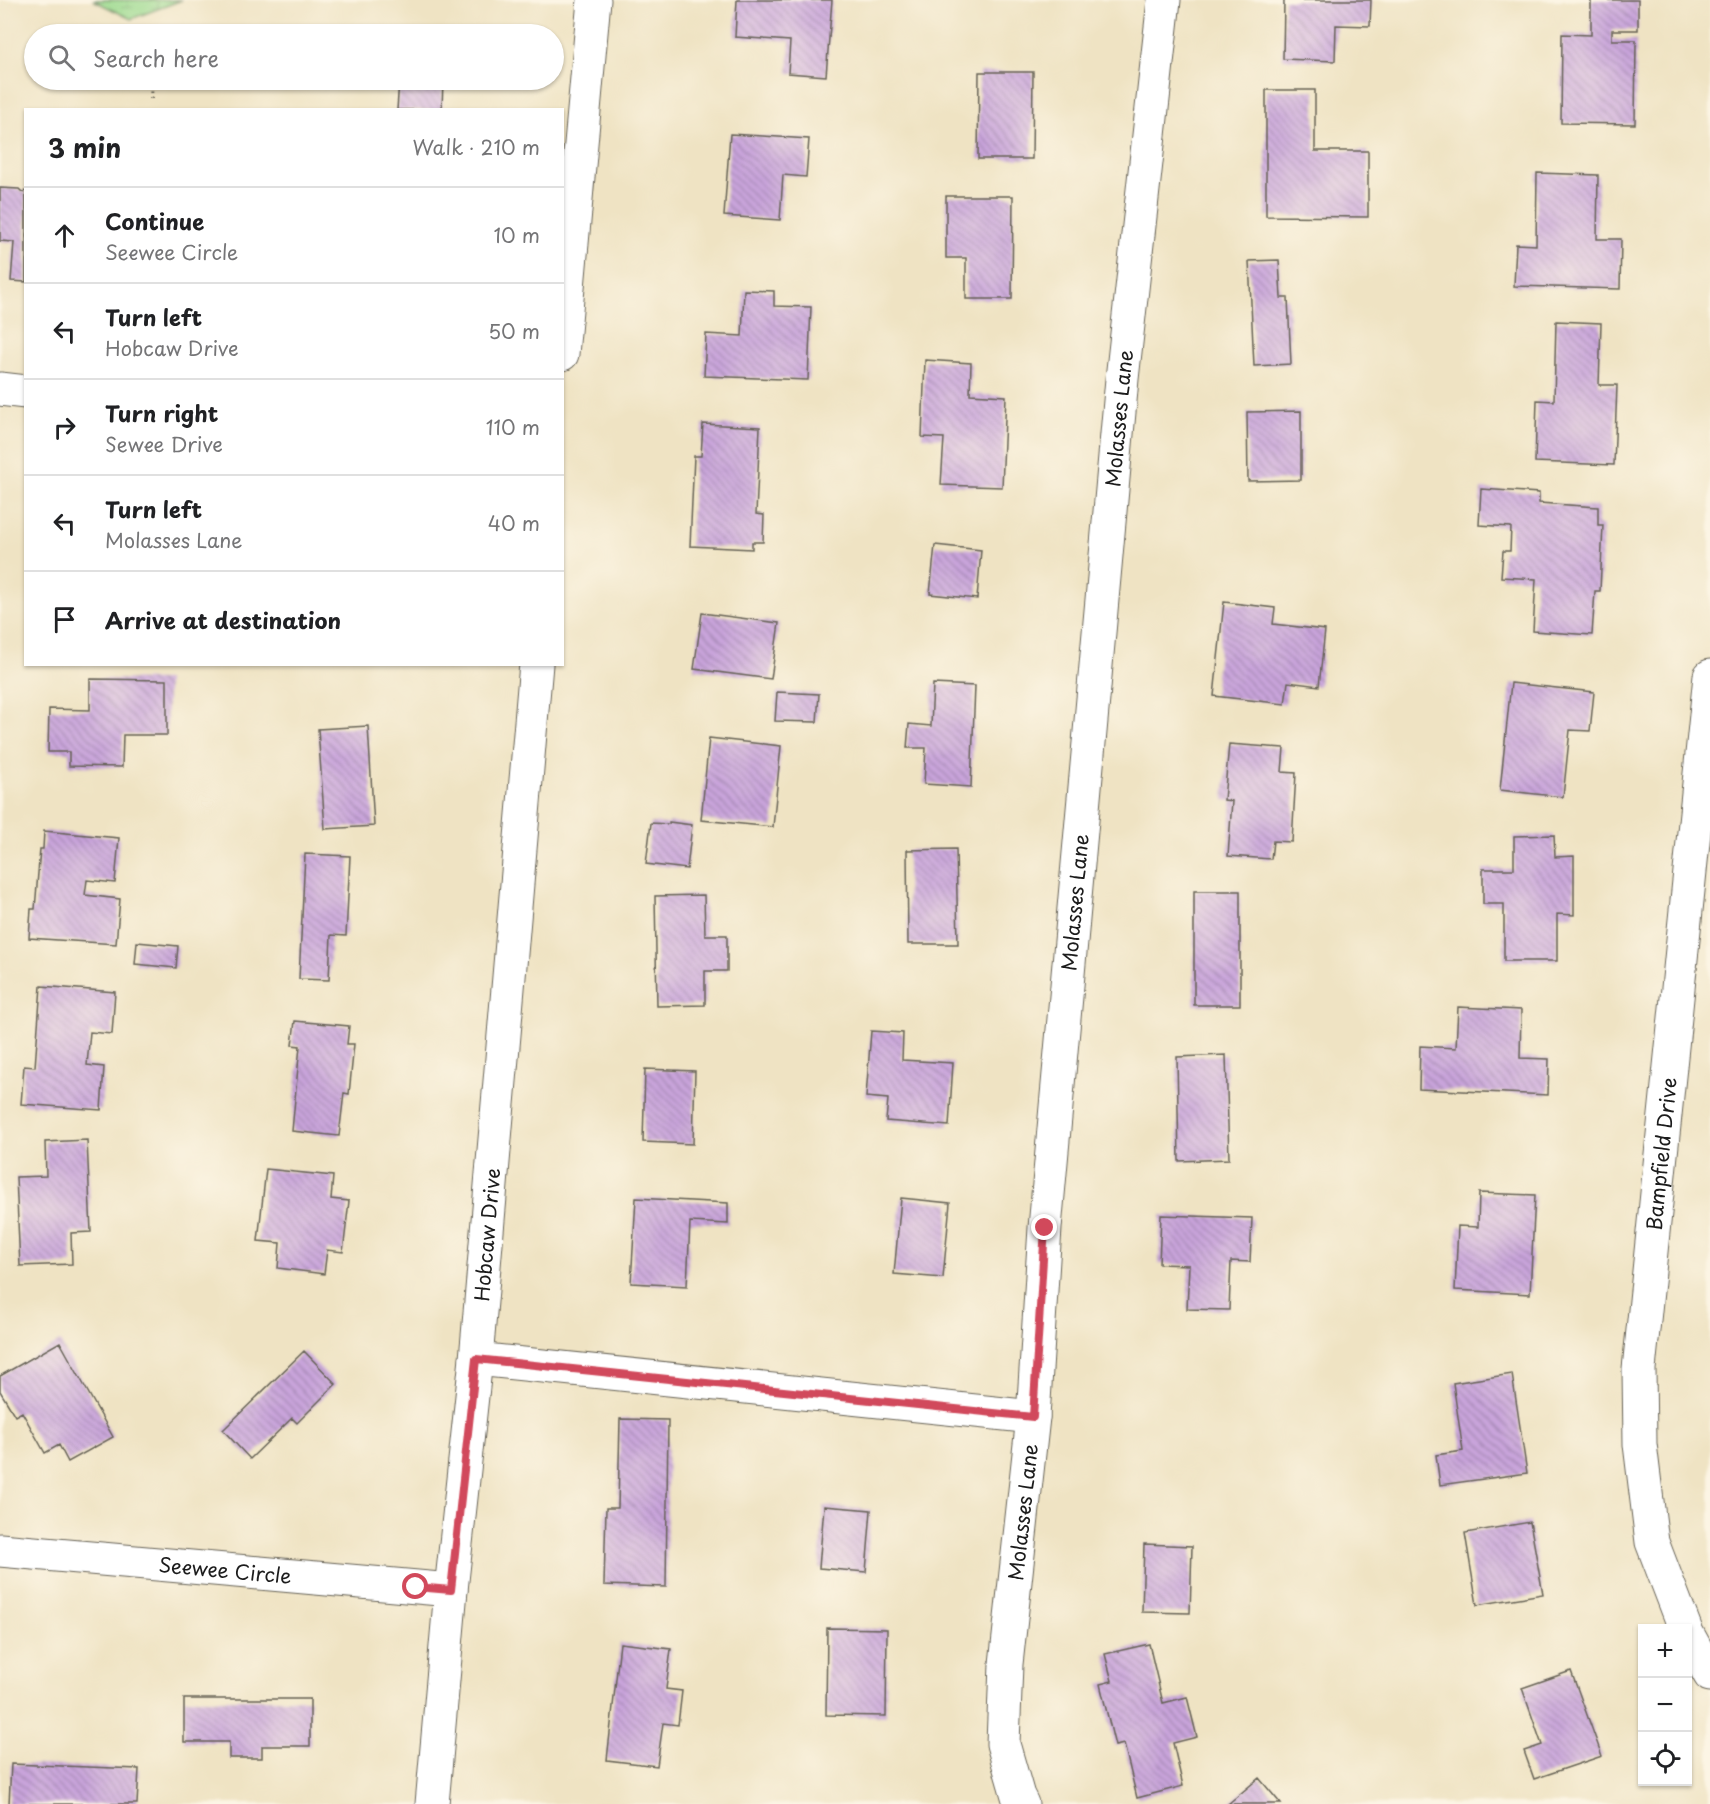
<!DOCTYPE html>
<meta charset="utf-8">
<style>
:root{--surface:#fff;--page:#f6f6f6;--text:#202124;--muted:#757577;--line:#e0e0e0}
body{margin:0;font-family:"Playpen Sans",sans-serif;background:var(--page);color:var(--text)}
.controls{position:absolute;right:18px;bottom:18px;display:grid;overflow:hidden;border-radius:0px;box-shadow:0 2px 4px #0004}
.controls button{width:54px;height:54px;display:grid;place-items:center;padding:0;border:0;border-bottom:2px solid var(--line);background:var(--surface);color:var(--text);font:30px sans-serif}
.stop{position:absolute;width:18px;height:18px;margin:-14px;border:4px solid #d1495b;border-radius:50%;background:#fff}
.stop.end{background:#d1495b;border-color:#fff;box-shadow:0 2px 6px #0008}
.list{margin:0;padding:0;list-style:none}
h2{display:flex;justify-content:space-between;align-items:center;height:78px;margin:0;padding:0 24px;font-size:26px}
h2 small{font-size:20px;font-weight:400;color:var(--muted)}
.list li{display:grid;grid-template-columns:39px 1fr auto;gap:18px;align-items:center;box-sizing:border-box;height:96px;padding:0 24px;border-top:2px solid var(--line)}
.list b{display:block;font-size:22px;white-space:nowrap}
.list p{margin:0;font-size:20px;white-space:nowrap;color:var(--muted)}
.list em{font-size:20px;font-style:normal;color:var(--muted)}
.icon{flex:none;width:33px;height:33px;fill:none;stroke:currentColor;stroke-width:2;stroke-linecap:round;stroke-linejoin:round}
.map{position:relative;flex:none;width:1710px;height:1804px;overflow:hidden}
.search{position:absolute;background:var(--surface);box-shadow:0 2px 4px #0004;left:24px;top:24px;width:540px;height:66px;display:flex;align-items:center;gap:15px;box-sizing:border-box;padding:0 21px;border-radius:33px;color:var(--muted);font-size:22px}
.panel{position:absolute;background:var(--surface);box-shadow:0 2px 4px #0004;left:24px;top:108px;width:540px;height:558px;border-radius:0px}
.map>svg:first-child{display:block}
.wetland{fill:url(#wetland-marsh);stroke:#5c7b56;stroke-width:1.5}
.building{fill:url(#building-back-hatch)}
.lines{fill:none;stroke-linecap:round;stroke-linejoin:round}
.minor-casing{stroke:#666256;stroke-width:35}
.path{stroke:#666256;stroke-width:4;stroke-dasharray:1.5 4.5;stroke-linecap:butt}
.minor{stroke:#fff;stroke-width:33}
.route{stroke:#d1495b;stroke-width:8}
.labels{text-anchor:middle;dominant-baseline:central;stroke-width:5;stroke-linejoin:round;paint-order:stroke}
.street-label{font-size:20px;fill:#1c1c1c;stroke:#fcf5e5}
</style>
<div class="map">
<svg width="1710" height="1804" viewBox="0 0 1710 1804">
<defs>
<pattern id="wetland-marsh" width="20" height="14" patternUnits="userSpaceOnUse" patternTransform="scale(1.5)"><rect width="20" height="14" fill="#9cda8f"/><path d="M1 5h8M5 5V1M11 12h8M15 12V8" fill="none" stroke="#86ba7b"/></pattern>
<pattern id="building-back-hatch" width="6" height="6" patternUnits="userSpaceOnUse" patternTransform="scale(1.5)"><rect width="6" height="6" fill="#c9a4db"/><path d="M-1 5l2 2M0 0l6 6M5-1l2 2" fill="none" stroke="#a285b1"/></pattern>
</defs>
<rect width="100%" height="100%" fill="#fcf5e5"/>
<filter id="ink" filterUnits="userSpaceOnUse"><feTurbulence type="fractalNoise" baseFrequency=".0167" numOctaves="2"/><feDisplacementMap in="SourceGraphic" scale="12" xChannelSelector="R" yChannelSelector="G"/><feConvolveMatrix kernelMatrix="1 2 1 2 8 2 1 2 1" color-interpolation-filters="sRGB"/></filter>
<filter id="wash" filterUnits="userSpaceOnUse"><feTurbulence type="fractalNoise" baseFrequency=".008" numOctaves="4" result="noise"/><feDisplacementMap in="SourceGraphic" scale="24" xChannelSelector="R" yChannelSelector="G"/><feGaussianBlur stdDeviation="1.35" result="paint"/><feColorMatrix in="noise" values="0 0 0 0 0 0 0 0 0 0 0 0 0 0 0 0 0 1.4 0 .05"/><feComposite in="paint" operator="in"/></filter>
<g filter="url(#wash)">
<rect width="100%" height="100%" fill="#efe3c3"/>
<!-- wetland -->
<path class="wetland" d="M93,0H182L131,19Z"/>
<g id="blocks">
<!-- building -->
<path class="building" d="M737,0H832L826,76L788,73L790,41L735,37Z
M1284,0H1371L1370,26L1336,25L1335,61L1283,59Z
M1591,0H1638V30H1612V40H1636L1635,124L1561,123L1562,34L1591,35Z
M979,72H1033L1032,159H978Z
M399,80H443L442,110H397Z
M1266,90H1315V151H1368V217L1266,216Z
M730,134L809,139L806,177L783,175L780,220L724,216Z
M1537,173L1598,175L1597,239H1621L1620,289L1514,286L1516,244L1536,245Z
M0,188L19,189L22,192L26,191V282L11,281L14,242L0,241Z
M946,196H1013L1012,299H966V258H946Z
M1279,260L1281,298H1288L1291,364L1254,366L1249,261Z
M744,290L774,291V306L811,307L808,380L704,376L706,334L742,336Z
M1556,321L1601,323L1599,385H1617L1614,465L1535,462L1537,400L1554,401Z
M925,360L971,363L970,394L1006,396L1002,487L941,485L944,438L922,437Z
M1301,411V480L1248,481L1247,412Z
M703,424L760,427L756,514L764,515L763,542H752V549L690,546L694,456H701Z
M1481,489L1539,493V503L1598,507V525H1603L1600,591H1595L1592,635L1533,631L1536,579L1501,577L1503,551H1510L1511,527L1479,525Z
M935,545L981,550L977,599L930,594Z
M1224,602L1275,608L1273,624L1325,630L1319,686L1288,682L1285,704L1214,696Z
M702,613L779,623L771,679L694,669Z
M90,679L167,680V735H123L122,767L69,766V752H48L49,709L90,710Z
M1511,683L1594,692L1590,731L1570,730L1563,797L1500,790Z
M933,684L975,686L971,787L924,784L926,748H907L909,724L931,726Z
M777,692L819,694L817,722L775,721Z
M368,726L374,826L325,829L318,729Z
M709,738L781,746L773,827L701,820Z
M1229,744L1284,748L1282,772L1296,773L1292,842L1273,841L1271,859L1228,856L1232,801L1224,800Z
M669,822L692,825L687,869L646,864L651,823L669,824Z
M44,831L119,838L115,883L87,880L85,895L120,899L116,944L29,938L31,909H35L40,849H43Z
M1554,835L1555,857L1574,856V915L1557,914V961H1504V904H1483V869H1514V836Z
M956,849L958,944H908L907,850Z
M305,854L350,856L346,936L331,935L329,980L299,979Z
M1194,891H1240V1005H1194Z
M704,895L705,935H727V971H705V1005L657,1006L655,896Z
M137,942L178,946L176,968L135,964Z
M41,986L115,992L112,1034L90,1032L87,1065L104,1067L101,1110L21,1104L24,1066L35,1067Z
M1458,1007L1521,1010L1520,1058L1549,1059L1548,1095L1419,1089L1420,1046L1456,1048Z
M295,1021L349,1026L347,1044H354L349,1094L344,1093L339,1136L292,1131L300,1046L292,1045Z
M871,1031L903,1033L902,1060L953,1063L949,1126L886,1121L888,1099L866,1097Z
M1226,1055L1229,1159L1179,1161L1177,1057Z
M645,1069L695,1071L693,1144L643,1142Z
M87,1140L91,1232L71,1233L72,1264L20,1266L16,1177L46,1176L45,1142Z
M266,1169L333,1176L331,1199L349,1201L343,1252L327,1250L324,1274L278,1268L280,1243L258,1241Z
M1479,1193L1535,1195L1530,1294L1455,1290L1458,1226L1478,1227Z
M636,1198L728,1203V1224L690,1222L687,1286L631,1283Z
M901,1198L950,1203L943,1278L894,1274Z
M1161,1215L1252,1218L1250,1262L1231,1261L1229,1310L1187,1309L1189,1265L1159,1264Z
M60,1342L113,1437L68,1462L59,1445L45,1453L22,1412L15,1416L0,1391V1376Z
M304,1351L336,1384L297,1423L292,1418L250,1459L223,1430Z
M1512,1374L1527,1473L1440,1485L1436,1455L1463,1451L1453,1383Z
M620,1419L668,1420L666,1587L604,1585L606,1508H618Z
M824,1506L871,1510L866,1572L819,1568Z
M1530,1522L1543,1594L1477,1605L1465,1533Z
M1144,1544L1192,1546L1190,1613L1142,1612Z
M827,1628L887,1629L886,1716L826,1715Z
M620,1643L671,1649L666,1689L682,1691L678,1725L663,1723L657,1766L607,1760Z
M1149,1644L1163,1703L1187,1697L1197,1737L1173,1743L1183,1786L1137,1798L1124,1744L1115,1746L1100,1684L1112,1681L1105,1654Z
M1571,1671L1602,1756L1534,1779L1524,1751L1542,1745L1522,1688Z
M184,1699H310V1746H262V1758H229V1742H184Z
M11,1764L139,1769L137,1804H9Z
M1259,1778L1281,1804H1228Z"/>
</g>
</g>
<g filter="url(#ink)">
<use href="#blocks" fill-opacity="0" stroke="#666256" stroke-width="1.5"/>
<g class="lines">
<defs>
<g id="minor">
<path d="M562,354L594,0"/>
<path d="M0,389L26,392"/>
<path d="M476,1359L1033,1417"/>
<path id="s1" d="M0,1550L451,1590"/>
<path id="s2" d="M1685,1628L1652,1542L1640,1444L1639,1369L1710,676"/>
<path d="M1688,1635L1710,1675"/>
<path id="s3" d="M432,1804L451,1590L476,1359L536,664"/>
<path id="s4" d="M1022,1804L1018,1796L1003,1744L1006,1664L1033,1417L1045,1228L1122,379L1164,0"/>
</g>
</defs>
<!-- minor casing -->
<use href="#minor" class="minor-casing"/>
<!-- path -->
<path class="path" d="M151,99L152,80"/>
<!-- minor -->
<use href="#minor" class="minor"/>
</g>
</g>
<g class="lines" filter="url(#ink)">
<!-- route -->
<path class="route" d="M416,1587L451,1590L476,1359L1033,1417L1045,1228"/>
</g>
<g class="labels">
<!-- street labels -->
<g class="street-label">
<text stroke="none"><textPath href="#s4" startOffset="1394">Molasses Lane</textPath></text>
<text stroke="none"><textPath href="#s4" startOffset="908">Molasses Lane</textPath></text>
<text stroke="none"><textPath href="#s2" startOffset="482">Bampfield Drive</textPath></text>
<text stroke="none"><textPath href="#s3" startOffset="572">Hobcaw Drive</textPath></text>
<text stroke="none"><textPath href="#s4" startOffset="296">Molasses Lane</textPath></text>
<text stroke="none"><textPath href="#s1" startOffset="226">Seewee Circle</textPath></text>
</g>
</g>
</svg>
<div class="controls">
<button>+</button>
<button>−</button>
<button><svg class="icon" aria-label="locate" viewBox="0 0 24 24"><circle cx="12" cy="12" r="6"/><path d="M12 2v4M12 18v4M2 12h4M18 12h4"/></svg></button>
</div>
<div class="stop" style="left:416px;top:1587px"></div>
<div class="stop end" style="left:1045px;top:1228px"></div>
<div class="search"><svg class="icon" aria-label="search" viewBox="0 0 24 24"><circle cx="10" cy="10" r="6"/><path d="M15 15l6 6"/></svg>Search here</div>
<section class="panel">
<h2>3 min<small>Walk · 210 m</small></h2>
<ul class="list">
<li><svg class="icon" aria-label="ahead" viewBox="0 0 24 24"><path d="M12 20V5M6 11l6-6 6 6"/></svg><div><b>Continue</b><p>Seewee Circle</p></div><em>10 m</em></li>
<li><svg class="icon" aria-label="left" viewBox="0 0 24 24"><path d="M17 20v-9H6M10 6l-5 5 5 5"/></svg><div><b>Turn left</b><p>Hobcaw Drive</p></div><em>50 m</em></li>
<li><svg class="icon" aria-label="right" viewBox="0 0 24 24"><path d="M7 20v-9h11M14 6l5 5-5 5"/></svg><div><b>Turn right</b><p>Sewee Drive</p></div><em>110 m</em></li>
<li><svg class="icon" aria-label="left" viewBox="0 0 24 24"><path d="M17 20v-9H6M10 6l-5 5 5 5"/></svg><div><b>Turn left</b><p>Molasses Lane</p></div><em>40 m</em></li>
<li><svg class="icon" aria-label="arrive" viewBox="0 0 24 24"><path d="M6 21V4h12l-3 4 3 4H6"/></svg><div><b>Arrive at destination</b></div></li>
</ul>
</section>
</div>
